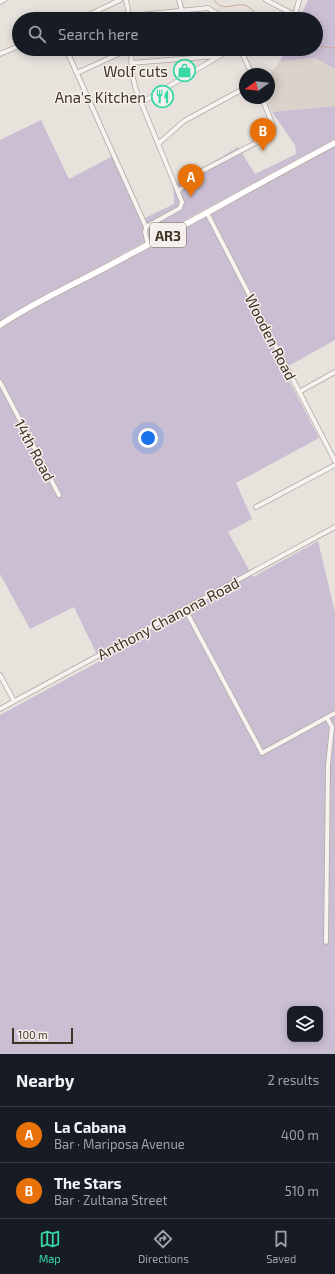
<!DOCTYPE html>
<meta charset="utf-8">
<style>
:root{--surface:#171b24;--page:#20242c;--text:#f1f3f6;--muted:#9ea1a6;--line:#363941;--accent:#37d8a5}
body{margin:0;font-family:"Exo 2",sans-serif;background:var(--page);color:var(--text)}
.controls{position:absolute;right:12px;bottom:12px;display:grid;overflow:hidden;border-radius:8px;box-shadow:0 2px 10px #0003}
.controls button{width:36px;height:36px;display:grid;place-items:center;padding:0;border:0;border-bottom:1px solid var(--line);background:var(--surface);color:var(--text);font:20px sans-serif}
.compass{position:absolute;left:239px;top:68px;width:36px;height:36px;border-radius:50%;background:var(--surface);box-shadow:0 2px 10px #0003;rotate:255deg}
.scale{position:absolute;left:12px;bottom:10px;width:61px;box-sizing:border-box;padding-left:4px;border:2px solid #403225;border-top:0;font-size:11px;line-height:14px;white-space:nowrap;color:#403225;-webkit-text-stroke:3px #f6f0ed;paint-order:stroke}
.you{position:absolute;left:148px;top:438px;width:14px;height:14px;margin:-10px;border:3px solid #fff;border-radius:50%;background:#1a73e8;box-shadow:0 0 0 6px #1a73e833}
.badge{display:grid;place-items:center;width:26px;height:26px;border-radius:50%;background:var(--accent);color:#fff;font-size:13px;font-weight:700}
.pin{position:absolute;translate:-50% -33px;filter:drop-shadow(0 1px 2px #0008)}
.pin::after{content:'';position:absolute;top:21px;width:14px;height:12px;background:inherit;clip-path:polygon(0 0,100% 0,50% 100%)}
.list{margin:0;padding:0;list-style:none}
h2{display:flex;justify-content:space-between;align-items:center;height:52px;margin:0;padding:0 16px;font-size:17px}
h2 small{font-size:13px;font-weight:400;color:var(--muted)}
.list li{display:grid;grid-template-columns:26px 1fr auto;gap:12px;align-items:center;box-sizing:border-box;height:56px;padding:0 16px;border-top:1px solid var(--line)}
.list b{display:block;font-size:15px;white-space:nowrap}
.list p{margin:0;font-size:13px;white-space:nowrap;color:var(--muted)}
.list em{font-size:13px;font-style:normal;color:var(--muted)}
.icon{flex:none;width:22px;height:22px;fill:none;stroke:currentColor;stroke-width:2;stroke-linecap:round;stroke-linejoin:round}
.map{position:relative;flex:none;width:335px;height:1054px;overflow:hidden}
.search{position:absolute;background:var(--surface);box-shadow:0 2px 10px #0003;left:12px;right:12px;top:12px;height:44px;display:flex;align-items:center;gap:10px;box-sizing:border-box;padding:0 14px;border-radius:22px;color:var(--muted);font-size:15px}
.sheet{height:164px;background:var(--surface)}
nav{display:flex;justify-content:space-around;align-items:center;box-sizing:border-box;height:56px;border-top:1px solid var(--line);background:var(--surface);font-size:11px;color:var(--muted)}
nav a{display:grid;justify-items:center;gap:2px}
nav .on{color:var(--accent)}
.map>svg:first-child{display:block}
.built{fill:#dad2cb}
.green{fill:#cabed3;fill-rule:evenodd}
.lines{fill:none;stroke-linecap:round;stroke-linejoin:round}
.stream{stroke:#cca895;stroke-width:1}
.minor-casing{stroke:#b2aaa2;stroke-width:5.5}
.major-casing{stroke:#b5a79c;stroke-width:7}
.minor{stroke:#f6f3f0;stroke-width:4}
.major{stroke:#fff;stroke-width:5.5}
.labels{text-anchor:middle;dominant-baseline:central;stroke-width:3;stroke-linejoin:round;paint-order:stroke}
.shield{fill:#f6f0ed;stroke:#776b61;stroke-width:1}
.shield-label{font-size:14px;font-weight:bold;fill:#403225}
.poi-label{font-size:15px;fill:#403225;stroke:#f6f0ed;text-anchor:end}
.street-label{font-size:15px;fill:#403225;stroke:#f6f0ed}
</style>
<div class="map">
<svg width="335" height="1054" viewBox="0 0 335 1054">
<rect width="100%" height="100%" fill="#e8e2dd"/>
<!-- built -->
<path class="built" d="M315,58L335,69V106L272,112L266,98H269V76L280,61Z"/>
<!-- green -->
<path class="green" d="M308,0H335V69L315,58L280,61L286,49H316V19H299Z
M335,106V139L117,257L0,322V140L41,120L69,179L115,155L143,219L174,204L173,186L238,147L255,174L296,154L295,145L272,112Z
M335,145V340L283,369L319,438L236,483L252,519L228,532L253,577L318,541L335,612V1054H0V715L100,661L74,607L30,629L0,574V328L33,309L187,224ZM290,1009H320V1039H290Z"/>
<g class="lines">
<!-- stream -->
<path class="stream" d="M214,0C223,14 236,1 247,6C252,9 257,15 261,19
M316,46L335,48"/>
<defs>
<path id="minor" d="M126,0L130,19
M179,0L182,11
M266,0L295,15L299,0
M0,2L4,0
M130,16L208,8L216,13L220,19
M80,19L120,0
M66,49L146,227L145,232L148,245
M131,49L132,74L136,90L182,202L180,208L146,227
M240,49L252,74
M0,54L19,46
M131,63L218,56
M77,73L129,49
M141,103L231,49
M158,144L184,121L245,88
M178,191L202,171L273,134L274,128L262,98
M207,213L335,461
M0,382L59,495
M299,392L335,372
M256,507L335,465
M185,609L262,753L335,713
M0,675L14,701
M0,709L335,527
M326,942L328,765L332,727L327,718"/>
<path id="major" d="M0,325C39,299 84,280 125,257C195,220 265,180 335,143"/>
</defs>
<!-- minor casing -->
<use href="#minor" class="minor-casing"/>
<!-- major casing -->
<use href="#major" class="major-casing"/>
<!-- minor -->
<use href="#minor" class="minor"/>
<!-- major -->
<use href="#major" class="major"/>
</g>
<!-- icons -->
<defs>
<symbol id="shop-ring" viewBox="-11 -11 22 22"><circle r="9.5" fill="#f6f0ed" stroke="#37d8a5" stroke-width="1.5"/><path d="M-5-2.5h2.3a2.7 3.5 0 0 1 5.4 0H5L5.5 6h-11ZM-1.5-2.5h3a1.5 2.3 0 0 0-3 0Z" fill="#37d8a5"/></symbol>
<symbol id="restaurant-ring" viewBox="-11 -11 22 22"><circle r="9.5" fill="#f6f0ed" stroke="#37d8a5" stroke-width="1.5"/><path d="M-5-6h1v4h1v-4h1v4h1v-4h1v5L-1.5 .5V6h-2V.5L-5-1ZM5-6V6H3V1.5H1.5Q1.5-4 5-6Z" fill="#37d8a5"/></symbol>
</defs>
<g fill-rule="evenodd">
<use href="#shop-ring" x="172" y="58" width="25" height="25"/>
<use href="#restaurant-ring" x="150" y="84" width="25" height="25"/>
</g>
<g class="labels">
<!-- shield labels -->
<rect class="shield" x="150" y="223" width="36" height="24" rx="3"/>
<g class="shield-label">
<text x="168" y="235">AR3</text>
</g>
<!-- poi labels -->
<g class="poi-label">
<text x="168" y="71">Wolf cuts</text>
<text x="146" y="97">Ana's Kitchen</text>
</g>
<!-- street labels -->
<g class="street-label">
<text transform="translate(271 337) rotate(63)">Wooden Road</text>
<text transform="translate(35 450) rotate(62)">14th Road</text>
<text transform="translate(168 618) rotate(-28)">Anthony Chanona Road</text>
</g>
</g>
</svg>
<div class="controls">
<button><svg class="icon" aria-label="layers" viewBox="0 0 24 24"><path d="M12 4l9 5-9 5-9-5zM3 14l9 5 9-5"/></svg></button>
</div>
<svg class="compass" viewBox="-18 -18 36 36"><path d="M0-13l5 13h-10z" fill="#e53935"/><path d="M0 13l5-13h-10z" fill="#9ea1a6"/></svg>
<div class="scale">100 m</div>
<div class="you"></div>
<div class="pin badge" style="left:191px;top:197px;background:#e8710a">A</div>
<div class="pin badge" style="left:263px;top:151px;background:#e8710a">B</div>
<div class="search"><svg class="icon" aria-label="search" viewBox="0 0 24 24"><circle cx="10" cy="10" r="6"/><path d="M15 15l6 6"/></svg>Search here</div>
</div>
<section class="sheet">
<h2>Nearby<small>2 results</small></h2>
<ul class="list">
<li><span class="badge" style="background:#e8710a">A</span><div><b>La Cabana</b><p>Bar · Mariposa Avenue</p></div><em>400 m</em></li>
<li><span class="badge" style="background:#e8710a">B</span><div><b>The Stars</b><p>Bar · Zultana Street</p></div><em>510 m</em></li>
</ul>
</section>
<nav>
<a class="on"><svg class="icon" aria-label="map" viewBox="0 0 24 24"><path d="M3 6l6-2 6 2 6-2v14l-6 2-6-2-6 2zM9 4v14M15 6v14"/></svg>Map</a>
<a><svg class="icon" aria-label="directions" viewBox="0 0 24 24"><path d="M12 3l9 9-9 9-9-9zM9 14v-3h6M13 9l2 2-2 2"/></svg>Directions</a>
<a><svg class="icon" aria-label="saved" viewBox="0 0 24 24"><path d="M7 4h10v16l-5-4-5 4z"/></svg>Saved</a>
</nav>
